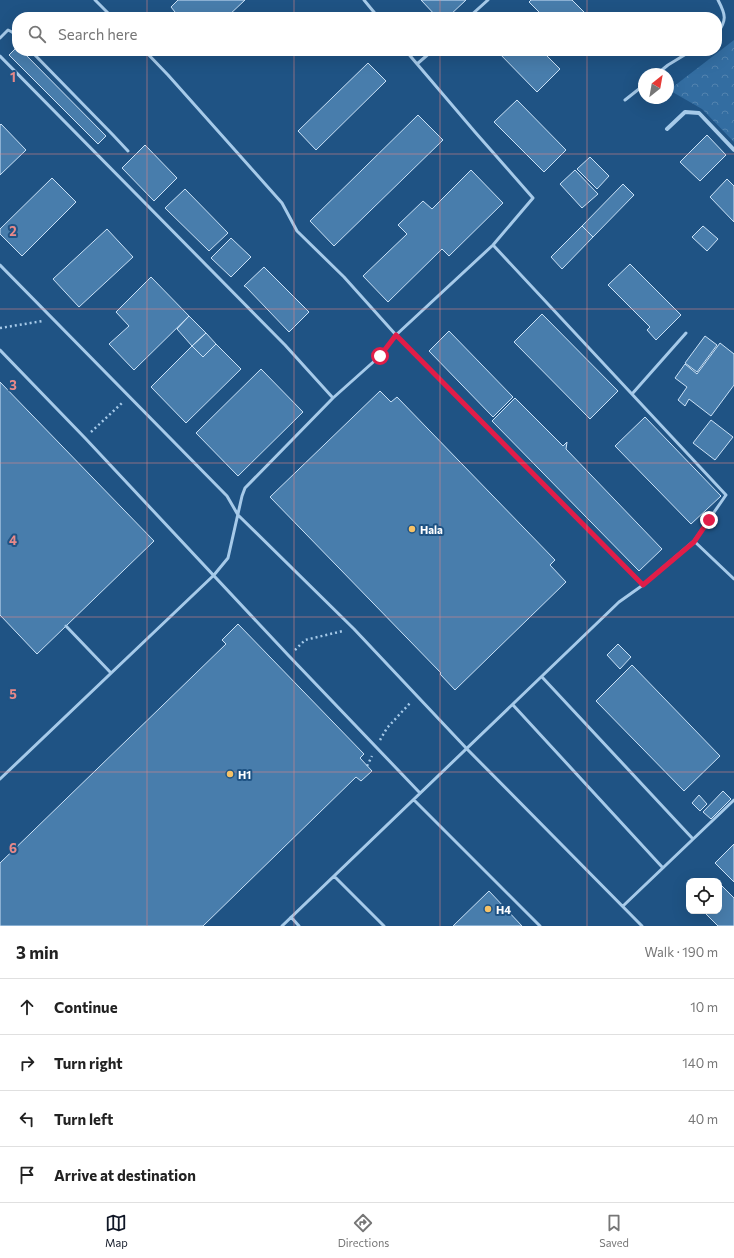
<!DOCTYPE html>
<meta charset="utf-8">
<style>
:root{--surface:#fff;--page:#f6f6f6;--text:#222;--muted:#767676;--line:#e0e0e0;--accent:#111827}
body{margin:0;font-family:Commissioner,sans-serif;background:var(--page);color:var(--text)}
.controls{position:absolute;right:12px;bottom:12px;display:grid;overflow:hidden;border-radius:8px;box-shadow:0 4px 16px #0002}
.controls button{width:36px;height:36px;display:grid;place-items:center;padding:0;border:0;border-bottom:1px solid var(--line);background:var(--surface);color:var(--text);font:20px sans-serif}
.compass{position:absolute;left:638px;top:68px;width:36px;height:36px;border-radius:50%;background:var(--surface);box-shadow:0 4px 16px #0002;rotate:31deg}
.stop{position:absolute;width:12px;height:12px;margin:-9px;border:3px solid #e11d48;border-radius:50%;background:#fff}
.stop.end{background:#e11d48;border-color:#fff;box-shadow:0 1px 4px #0008}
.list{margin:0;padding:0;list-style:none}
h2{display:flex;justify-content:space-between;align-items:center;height:52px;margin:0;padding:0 16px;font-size:17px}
h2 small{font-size:13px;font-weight:400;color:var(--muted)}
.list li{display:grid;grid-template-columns:26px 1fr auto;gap:12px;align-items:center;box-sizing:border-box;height:56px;padding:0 16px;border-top:1px solid var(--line)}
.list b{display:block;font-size:15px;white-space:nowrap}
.list em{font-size:13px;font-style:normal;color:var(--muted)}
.icon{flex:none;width:22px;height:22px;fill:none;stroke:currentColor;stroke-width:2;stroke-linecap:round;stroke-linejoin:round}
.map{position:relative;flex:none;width:734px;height:926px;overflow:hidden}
.search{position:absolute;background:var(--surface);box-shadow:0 4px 16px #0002;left:12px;right:12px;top:12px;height:44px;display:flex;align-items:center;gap:10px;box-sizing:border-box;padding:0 14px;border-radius:16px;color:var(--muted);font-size:15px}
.sheet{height:276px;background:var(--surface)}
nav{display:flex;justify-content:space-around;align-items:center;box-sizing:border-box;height:56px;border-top:1px solid var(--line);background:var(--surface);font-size:11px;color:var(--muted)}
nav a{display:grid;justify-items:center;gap:2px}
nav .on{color:var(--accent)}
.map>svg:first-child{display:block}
.forest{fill:url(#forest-crowns)}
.building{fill:#487dac;stroke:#cbe2f7}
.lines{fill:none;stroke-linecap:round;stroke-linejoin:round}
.path{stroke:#a6cae9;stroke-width:2.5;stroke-dasharray:2 3;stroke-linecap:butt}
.lane{stroke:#a6cae9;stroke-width:3}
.street{stroke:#a6cae9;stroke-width:4}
.route{stroke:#e11d48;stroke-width:5}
.grid{fill:none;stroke:#e88989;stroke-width:1;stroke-opacity:0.55}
.poi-dot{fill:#f7c266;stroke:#1f5384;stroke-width:1.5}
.labels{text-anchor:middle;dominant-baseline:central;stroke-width:4;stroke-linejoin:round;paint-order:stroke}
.poi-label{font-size:11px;font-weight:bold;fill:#fff;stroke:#1f5384;text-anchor:start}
.grid-label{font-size:13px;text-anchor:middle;font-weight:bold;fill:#e88989;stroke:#1f5384;stroke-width:4;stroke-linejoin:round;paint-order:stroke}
</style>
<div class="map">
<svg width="734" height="926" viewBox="0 0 734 926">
<defs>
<pattern id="forest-crowns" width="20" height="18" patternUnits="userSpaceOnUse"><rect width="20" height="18" fill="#336da1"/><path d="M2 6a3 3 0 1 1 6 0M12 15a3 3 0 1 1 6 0" fill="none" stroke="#5283af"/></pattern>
</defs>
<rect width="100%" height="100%" fill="#1f5384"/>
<!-- forest -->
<path class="forest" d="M734,40V142L702,109L669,90Z"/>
<!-- building -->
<path class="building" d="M178,0H245L227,17H179L171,7Z
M421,0H466L448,17H437Z
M531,0H572L589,17H544L529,2Z
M17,47V51H22L106,136L98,144L9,55Z
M497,51H542L560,69L537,92Z
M368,63L386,81L316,150L298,131Z
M517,100L566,150L544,172L494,122Z
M418,115L443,140L334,246L310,221Z
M1,124L26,150L0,175V125Z
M707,135L726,155L700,181L680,162Z
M145,145L177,178L154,201L122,168Z
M590,157L609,176L597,189L577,169Z
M471,170L503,203L449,256L442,249L388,302L363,276L407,234L398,225L423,201L432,209Z
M575,170L598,194L582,208L560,184Z
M52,178L76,202L22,256L0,234V229Z
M727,179L734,186V222L710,197Z
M623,184L634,195L593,237L582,226Z
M185,189L228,233L209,251L165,208Z
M582,226L593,237L562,269L551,257Z
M703,226L718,239L707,251L692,237Z
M107,229L133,257L79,307L53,279Z
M231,238L251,257L231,277L211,258Z
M630,264L681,315L656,340L647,330L650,327L608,285Z
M264,267L309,312L289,332L246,287L244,286Z
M151,277L189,316L134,370L109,344L129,326L116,312Z
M542,314L618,391L590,419L514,342Z
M189,316L206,333L192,346L177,329Z
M449,331L513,397L493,417L429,351Z
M206,333L216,344L203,357L192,346Z
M705,336L717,345L697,372L685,363Z
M720,343L734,354V385L711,416L689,399L685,406L678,400L687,387L675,378L685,364L697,374Z
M216,344L241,369L186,423L151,387L192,346L203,357Z
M261,369L303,412L238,476L196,433Z
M0,382L154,541L37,654L0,615Z
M380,391L391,402L397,397L555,560L550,565L566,582L455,690L440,674L441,673L270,497Z
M515,398L563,446L567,442L566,449L662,549L639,571L492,421Z
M645,417L721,496L691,524L615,446Z
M711,420L733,437L715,460L693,443Z
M238,624L364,754L360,758L372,771L361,781L356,777L203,926H0V863L226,644L222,640Z
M618,644L631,657L620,669L607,655Z
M632,665L720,756L684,791L596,701Z
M723,791L731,799L711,819L703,812Z
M699,795L707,804L700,811L692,803Z
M734,844V882L715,863Z
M719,883L734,898V926H718L703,911H719Z
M489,891L522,926H453Z"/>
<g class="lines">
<!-- path -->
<path class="path" d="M0,328L43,321
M91,432L122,403
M295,650L305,640L343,631
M380,740L387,728L411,702
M367,766L372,756"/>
<!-- lane -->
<path class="lane" d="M95,0L112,17
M364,0L378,17
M469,17L488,0
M717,34C727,20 726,15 718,0
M0,38L8,30L12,32L17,37
M31,51L113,135L128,151
M145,51L168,75L282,203L297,231L344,277L396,335L643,585
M0,56L285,345L333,398
M417,64L432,51
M657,74L668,65L691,51
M625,100L644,85
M493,245L726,495L694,541
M0,265L227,496L238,515L354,629L467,749L642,926
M0,350L85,438L289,656L420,793
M632,394L686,333
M66,626L111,673
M542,677L693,839
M513,705L663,868
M0,779L214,575L228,558L242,496L245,488L333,398L380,356L396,335L493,245L533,198L475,132L406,51
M414,800L540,926
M334,876L384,926
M623,906L734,800
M291,917L299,926
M282,926L619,602L643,585L694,541L734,579"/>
<!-- street -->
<path class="street" d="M667,129L685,112L699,113L734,150"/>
</g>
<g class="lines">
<!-- route -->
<path class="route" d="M380,356L396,335L643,585L694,542L709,520"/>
</g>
<!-- grid -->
<path class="grid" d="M147,0V17M294,0V17M440,0V17M587,0V17M147,51V926M294,51V926M440,51V926M587,51V926M0,154H734M0,309H734M0,463H734M0,617H734M0,772H734"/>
<!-- markers -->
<g class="poi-dot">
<circle cx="412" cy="529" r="4"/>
<circle cx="230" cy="774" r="4"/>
<circle cx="488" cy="909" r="4"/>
</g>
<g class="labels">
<!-- poi labels -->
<g class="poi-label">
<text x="420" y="529">Hala</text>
<text x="238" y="774">H1</text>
<text x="496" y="909">H4</text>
</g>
</g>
<g class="grid-label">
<text x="13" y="82">1</text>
<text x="13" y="236">2</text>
<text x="13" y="390">3</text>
<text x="13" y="545">4</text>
<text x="13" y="699">5</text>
<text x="13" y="853">6</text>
</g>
</svg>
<div class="controls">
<button><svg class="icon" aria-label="locate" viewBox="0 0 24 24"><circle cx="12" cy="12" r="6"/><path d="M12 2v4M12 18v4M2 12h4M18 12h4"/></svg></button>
</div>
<svg class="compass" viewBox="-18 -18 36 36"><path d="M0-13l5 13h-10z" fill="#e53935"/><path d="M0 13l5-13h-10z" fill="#767676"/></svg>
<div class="stop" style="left:380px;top:356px"></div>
<div class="stop end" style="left:709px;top:520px"></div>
<div class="search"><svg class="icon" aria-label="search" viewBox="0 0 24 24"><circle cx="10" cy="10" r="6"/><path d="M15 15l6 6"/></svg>Search here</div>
</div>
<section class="sheet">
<h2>3 min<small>Walk · 190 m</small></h2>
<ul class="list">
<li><svg class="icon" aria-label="ahead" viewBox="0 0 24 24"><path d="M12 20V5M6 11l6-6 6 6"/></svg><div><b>Continue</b></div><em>10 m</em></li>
<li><svg class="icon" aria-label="right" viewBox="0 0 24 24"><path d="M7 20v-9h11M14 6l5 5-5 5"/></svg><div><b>Turn right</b></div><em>140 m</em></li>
<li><svg class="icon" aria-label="left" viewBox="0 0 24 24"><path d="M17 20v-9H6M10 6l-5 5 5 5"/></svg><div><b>Turn left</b></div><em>40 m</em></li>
<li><svg class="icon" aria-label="arrive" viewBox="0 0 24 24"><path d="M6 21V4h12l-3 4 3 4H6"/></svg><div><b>Arrive at destination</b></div></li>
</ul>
</section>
<nav>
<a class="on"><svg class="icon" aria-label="map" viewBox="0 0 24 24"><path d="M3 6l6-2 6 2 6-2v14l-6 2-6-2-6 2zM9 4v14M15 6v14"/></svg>Map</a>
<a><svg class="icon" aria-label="directions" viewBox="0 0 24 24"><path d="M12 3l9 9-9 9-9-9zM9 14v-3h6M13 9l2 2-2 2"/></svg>Directions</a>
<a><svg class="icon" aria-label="saved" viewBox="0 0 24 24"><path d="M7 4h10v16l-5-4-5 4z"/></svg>Saved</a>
</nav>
